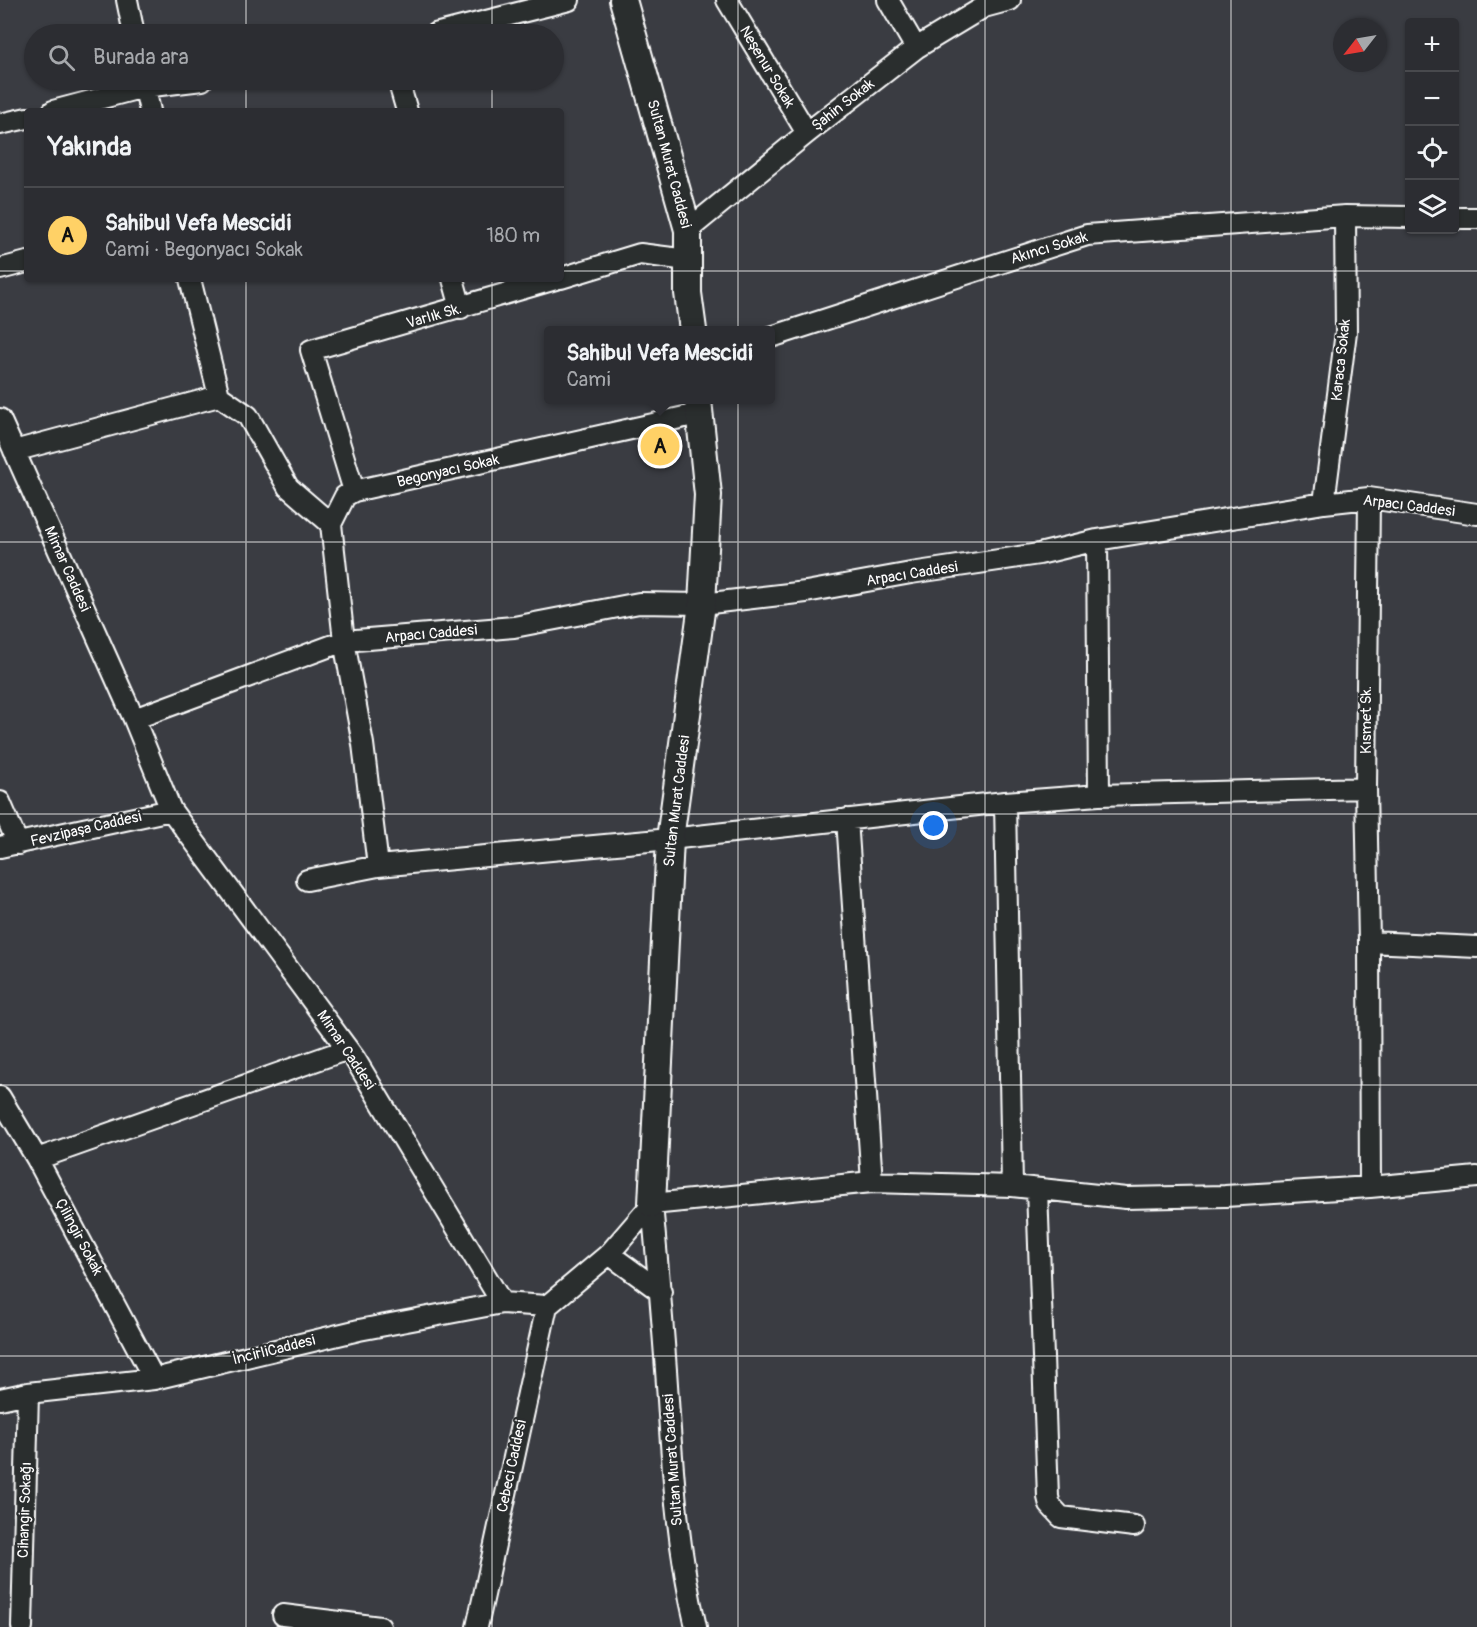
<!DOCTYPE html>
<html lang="tr">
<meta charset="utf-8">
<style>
:root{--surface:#2c2d32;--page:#34353a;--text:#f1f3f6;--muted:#a6a8ac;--line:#48494d;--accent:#ffd166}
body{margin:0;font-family:Pangolin,sans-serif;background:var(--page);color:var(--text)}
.controls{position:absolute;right:18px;top:18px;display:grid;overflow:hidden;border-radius:6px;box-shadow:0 2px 4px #0004}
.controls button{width:54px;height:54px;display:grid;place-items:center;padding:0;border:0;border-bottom:2px solid var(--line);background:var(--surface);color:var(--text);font:30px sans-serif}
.compass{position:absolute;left:1333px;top:18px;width:54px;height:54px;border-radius:50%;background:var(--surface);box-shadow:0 2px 4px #0004;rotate:239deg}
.you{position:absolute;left:934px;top:826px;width:21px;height:21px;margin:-15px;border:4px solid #fff;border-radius:50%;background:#1a73e8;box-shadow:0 0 0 9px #1a73e833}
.badge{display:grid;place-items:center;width:39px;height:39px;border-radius:50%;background:var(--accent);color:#111;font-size:20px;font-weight:700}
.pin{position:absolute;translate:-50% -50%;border:3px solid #fff;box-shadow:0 2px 6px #0006}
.popup{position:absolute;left:544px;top:326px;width:231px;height:78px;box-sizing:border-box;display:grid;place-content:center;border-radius:6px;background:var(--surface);filter:drop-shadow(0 2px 4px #0005);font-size:20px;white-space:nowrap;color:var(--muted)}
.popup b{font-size:22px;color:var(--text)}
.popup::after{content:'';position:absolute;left:50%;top:100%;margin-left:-12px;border:12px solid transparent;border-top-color:var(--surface)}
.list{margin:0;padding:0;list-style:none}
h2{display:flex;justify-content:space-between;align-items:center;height:78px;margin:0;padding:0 24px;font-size:26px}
h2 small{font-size:20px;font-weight:400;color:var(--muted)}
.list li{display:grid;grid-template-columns:39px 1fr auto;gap:18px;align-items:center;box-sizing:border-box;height:96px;padding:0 24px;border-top:2px solid var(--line)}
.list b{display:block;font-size:22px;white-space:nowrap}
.list p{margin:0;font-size:20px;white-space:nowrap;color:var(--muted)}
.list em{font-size:20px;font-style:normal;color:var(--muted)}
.icon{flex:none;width:33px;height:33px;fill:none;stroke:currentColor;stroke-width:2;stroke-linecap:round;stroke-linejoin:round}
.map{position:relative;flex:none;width:1477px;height:1627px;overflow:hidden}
.search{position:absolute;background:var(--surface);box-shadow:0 2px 4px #0004;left:24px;top:24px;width:540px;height:66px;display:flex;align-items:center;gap:15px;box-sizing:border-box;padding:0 21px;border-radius:33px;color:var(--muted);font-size:22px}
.panel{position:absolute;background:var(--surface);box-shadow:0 2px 4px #0004;left:24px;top:108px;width:540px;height:174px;border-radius:6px}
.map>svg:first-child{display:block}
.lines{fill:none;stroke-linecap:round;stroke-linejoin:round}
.minor-casing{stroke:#fff;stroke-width:24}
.major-casing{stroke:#fff;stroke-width:30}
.minor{stroke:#2a2d2e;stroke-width:20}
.major{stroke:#2a2d2e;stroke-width:26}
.grid{fill:none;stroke:#fff;stroke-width:1.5;stroke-opacity:0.55}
.labels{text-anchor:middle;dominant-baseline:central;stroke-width:4.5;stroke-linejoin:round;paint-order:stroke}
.street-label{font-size:15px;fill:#fff;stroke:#2a2d2e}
</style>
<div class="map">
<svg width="1477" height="1627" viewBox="0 0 1477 1627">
<rect width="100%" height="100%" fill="#3a3c42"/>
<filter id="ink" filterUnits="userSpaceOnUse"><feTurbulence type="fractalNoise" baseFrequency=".0167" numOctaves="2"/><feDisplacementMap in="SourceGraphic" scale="12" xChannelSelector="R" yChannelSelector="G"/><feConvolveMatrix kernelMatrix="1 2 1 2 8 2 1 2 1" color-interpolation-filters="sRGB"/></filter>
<g filter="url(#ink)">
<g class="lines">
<defs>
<path id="minor" d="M127,0L134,34
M727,0L807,133
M888,0L916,48
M435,34L569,0
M143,80L150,111
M398,80L407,111
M53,111L144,87L202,80
M0,124L27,118
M1454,218H1477
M688,230L807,133L916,48L984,7L1010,0
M0,269L27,262
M561,278L640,254L688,260
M190,279L219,396L248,416L288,487L331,524
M453,279L461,308
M771,337L1087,235L1345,216L1410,217
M0,419L134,719L171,810L355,1059L502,1303
M14,451L219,396
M354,491L311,350L556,279
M1369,498L1366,788L1369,942L1370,1187
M1324,503L1346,332L1345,216
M134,719L344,641L514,627L639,603L702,604L806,592L911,573L1039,554L1097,540L1324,503L1369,498L1477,514
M1099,795L1366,788
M0,802L18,844
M1005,802L1099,795L1097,540
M0,847L171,810
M378,866L363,744L344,641L331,524L345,496L354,491L698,414
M307,880L378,866L670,839L1005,802L1012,1186L872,1182
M1369,942L1477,947
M0,1097L37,1159L154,1379
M37,1159L348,1049
M1012,1186L1126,1198L1225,1196L1370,1187L1477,1177
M1037,1189L1048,1497L1050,1505L1061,1517L1134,1526
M652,1204C658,1269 664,1335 668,1400C673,1477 678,1552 696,1627
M609,1254L661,1292
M547,1306L609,1254L652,1204L872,1182L847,819
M0,1399L28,1393L154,1379L359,1330L502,1303L547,1306
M283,1615L380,1627
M22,1627L28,1393
M477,1627L547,1306"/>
<path id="major" d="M623,0L688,230V293L693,330
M652,1204L670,839L702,604L708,495L698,400"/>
</defs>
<!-- minor casing -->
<use href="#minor" class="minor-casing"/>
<!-- major casing -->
<use href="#major" class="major-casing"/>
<!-- minor -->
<use href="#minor" class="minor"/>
<!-- major -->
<use href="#major" class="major"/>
</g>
</g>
<!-- grid -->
<path class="grid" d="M246,0V34M492,0V34M738,0V1627M985,0V1627M1231,0V1627M246,80V111M492,80V111M0,271H27M561,271H1477M246,279V1627M492,279V1627M0,542H1477M0,814H1477M0,1085H1477M0,1356H1477"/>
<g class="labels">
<!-- street labels -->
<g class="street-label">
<text transform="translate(767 67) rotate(59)">Neşenur Sokak</text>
<text transform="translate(843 105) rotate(-38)">Şahin Sokak</text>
<text transform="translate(669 164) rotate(75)">Sultan Murat Caddesi</text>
<text transform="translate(1049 248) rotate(-17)">Akıncı Sokak</text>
<text transform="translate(434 316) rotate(-16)">Varlık Sk.</text>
<text transform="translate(1341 360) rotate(-84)">Karaca Sokak</text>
<text transform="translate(448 471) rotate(-13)">Begonyacı Sokak</text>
<text transform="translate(1409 506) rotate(7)">Arpacı Caddesi</text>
<text transform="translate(67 569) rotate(66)">Mimar Caddesi</text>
<text transform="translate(912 574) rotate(-9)">Arpacı Caddesi</text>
<text transform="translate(431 634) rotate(-5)">Arpacı Caddesi</text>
<text transform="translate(1366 720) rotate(-90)">Kısmet Sk.</text>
<text transform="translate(677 801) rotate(-83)">Sultan Murat Caddesi</text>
<text transform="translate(86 829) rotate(-13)">Fevzipaşa Caddesi</text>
<text transform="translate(346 1050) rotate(56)">Mimar Caddesi</text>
<text transform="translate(79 1237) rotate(62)">Çilingir Sokak</text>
<text transform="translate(274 1350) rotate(-14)">İncirliCaddesi</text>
<text transform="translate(673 1460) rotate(-94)">Sultan Murat Caddesi</text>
<text transform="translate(512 1466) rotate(-78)">Cebeci Caddesi</text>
<text transform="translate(25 1510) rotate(-88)">Cihangir Sokağı</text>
</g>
</g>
</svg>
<div class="controls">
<button>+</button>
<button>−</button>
<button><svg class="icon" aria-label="locate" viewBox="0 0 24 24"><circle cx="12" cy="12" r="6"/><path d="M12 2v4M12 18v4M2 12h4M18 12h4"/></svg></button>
<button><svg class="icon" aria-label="layers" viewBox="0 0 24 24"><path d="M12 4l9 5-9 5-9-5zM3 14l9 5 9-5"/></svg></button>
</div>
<svg class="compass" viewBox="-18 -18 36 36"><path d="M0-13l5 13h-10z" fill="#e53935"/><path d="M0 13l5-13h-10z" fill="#a6a8ac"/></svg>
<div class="you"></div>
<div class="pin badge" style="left:660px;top:446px">A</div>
<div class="popup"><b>Sahibul Vefa Mescidi</b>Cami</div>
<div class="search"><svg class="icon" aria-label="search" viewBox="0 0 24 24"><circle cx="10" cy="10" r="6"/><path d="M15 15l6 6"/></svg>Burada ara</div>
<section class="panel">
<h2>Yakında<small></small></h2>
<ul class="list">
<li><span class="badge">A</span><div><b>Sahibul Vefa Mescidi</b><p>Cami · Begonyacı Sokak</p></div><em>180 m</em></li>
</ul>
</section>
</div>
